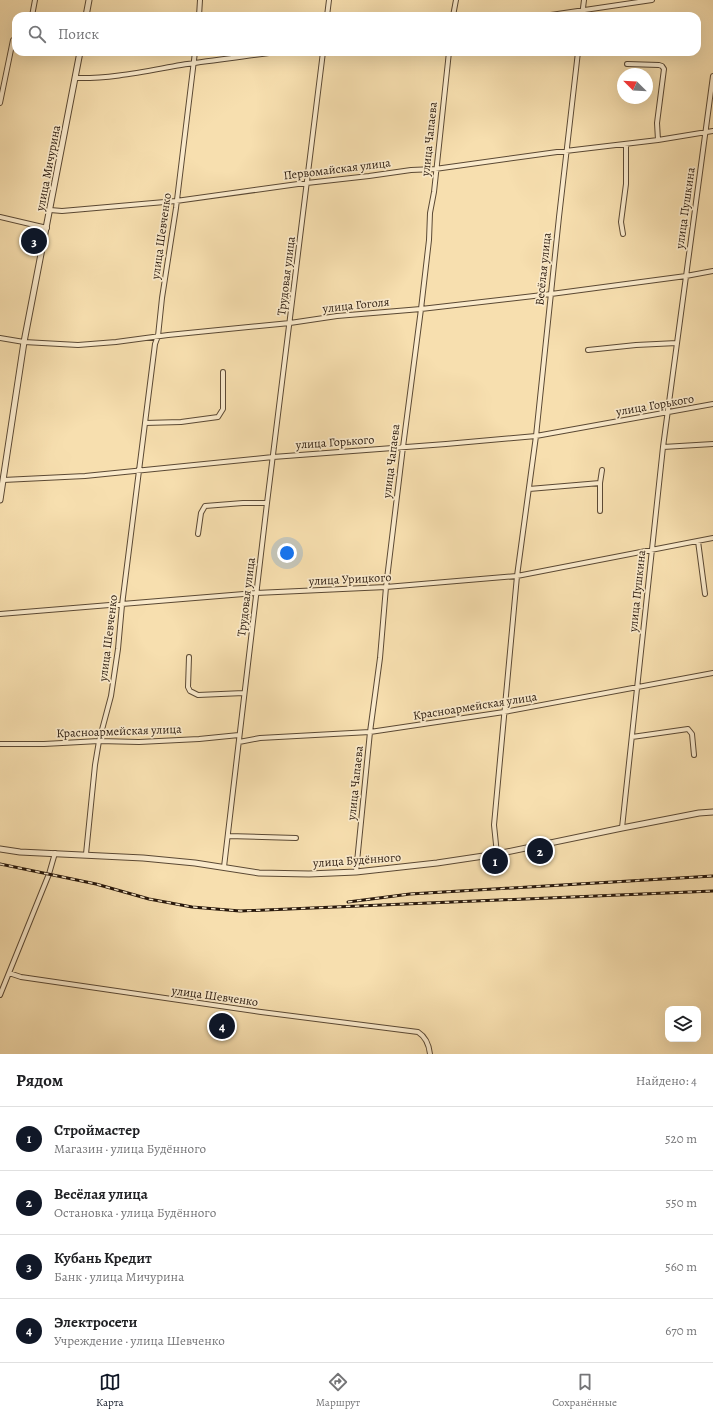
<!DOCTYPE html>
<html lang="ru">
<meta charset="utf-8">
<style>
:root{--surface:#fff;--page:#f6f6f6;--text:#202124;--muted:#757577;--line:#e0e0e0;--accent:#111827}
body{margin:0;font-family:Alegreya,serif;background:var(--page);color:var(--text)}
.controls{position:absolute;right:12px;bottom:12px;display:grid;overflow:hidden;border-radius:8px;box-shadow:0 4px 16px #0002}
.controls button{width:36px;height:36px;display:grid;place-items:center;padding:0;border:0;border-bottom:1px solid var(--line);background:var(--surface);color:var(--text);font:20px sans-serif}
.compass{position:absolute;left:617px;top:68px;width:36px;height:36px;border-radius:50%;background:var(--surface);box-shadow:0 4px 16px #0002;rotate:294deg}
.you{position:absolute;left:287px;top:553px;width:14px;height:14px;margin:-10px;border:3px solid #fff;border-radius:50%;background:#1a73e8;box-shadow:0 0 0 6px #1a73e833}
.badge{display:grid;place-items:center;width:26px;height:26px;border-radius:50%;background:var(--accent);color:#fff;font-size:13px;font-weight:700}
.pin{position:absolute;translate:-50% -50%;border:2px solid #fff;box-shadow:0 1px 4px #0006}
.list{margin:0;padding:0;list-style:none}
h2{display:flex;justify-content:space-between;align-items:center;height:52px;margin:0;padding:0 16px;font-size:17px}
h2 small{font-size:13px;font-weight:400;color:var(--muted)}
.list li{display:grid;grid-template-columns:26px 1fr auto;gap:12px;align-items:center;box-sizing:border-box;height:64px;padding:0 16px;border-top:1px solid var(--line)}
.list b{display:block;font-size:15px;white-space:nowrap}
.list p{margin:0;font-size:13px;white-space:nowrap;color:var(--muted)}
.list em{font-size:13px;font-style:normal;color:var(--muted)}
.icon{flex:none;width:22px;height:22px;fill:none;stroke:currentColor;stroke-width:2;stroke-linecap:round;stroke-linejoin:round}
.map{position:relative;flex:none;width:713px;height:1054px;overflow:hidden}
.search{position:absolute;background:var(--surface);box-shadow:0 4px 16px #0002;left:12px;right:12px;top:12px;height:44px;display:flex;align-items:center;gap:10px;box-sizing:border-box;padding:0 14px;border-radius:12px;color:var(--muted);font-size:15px}
.sheet{height:308px;background:var(--surface)}
nav{display:flex;justify-content:space-around;align-items:center;box-sizing:border-box;height:56px;border-top:1px solid var(--line);background:var(--surface);font-size:11px;color:var(--muted)}
nav a{display:grid;justify-items:center;gap:2px}
nav .on{color:var(--accent)}
.map>svg:first-child{display:block}
.lines{fill:none;stroke-linecap:round;stroke-linejoin:round}
.minor-casing{stroke:#5b4934;stroke-width:6}
.tertiary-casing{stroke:#5b4934;stroke-width:7}
.minor{stroke:#faeacb;stroke-width:4}
.tertiary{stroke:#faeacb;stroke-width:5}
.rail-casing{stroke:#27170b;stroke-width:3}
.rail{stroke:#faeacb;stroke-width:1.5;stroke-dasharray:4.5;stroke-linecap:butt}
.labels{text-anchor:middle;dominant-baseline:central;stroke-width:3.5;stroke-linejoin:round;paint-order:stroke}
.street-label{font-size:12px;fill:#27170b;stroke:#faeacb}
</style>
<div class="map">
<svg width="713" height="1054" viewBox="0 0 713 1054">
<rect width="100%" height="100%" fill="#f7dfaf"/>
<filter id="stains"><feTurbulence type="fractalNoise" baseFrequency=".005" numOctaves="4"/><feColorMatrix values="0 0 0 0 .2 0 0 0 0 .09 0 0 0 0 .02 0 0 0 .5 -.17"/></filter>
<radialGradient id="worn" r=".72"><stop offset=".6" stop-color="#630" stop-opacity="0"/><stop offset="1" stop-color="#630" stop-opacity=".3"/></radialGradient>
<g class="lines">
<defs>
<path id="minor" d="M32,16L35,0
M199,16L200,0
M327,16L329,0
M453,16L456,0
M544,16L652,0
M582,16L584,0
M627,64L659,65L662,66L664,69L657,123L658,140
M75,78C111,79 146,71 181,65C212,60 244,57 275,52
M0,103L13,40L16,39
M50,210L62,211L176,201L298,184L369,176L411,170L435,169L557,152L658,140L713,131
M0,217L47,228
M623,234L621,222L626,184V144
M0,338L24,342L78,345L116,342L168,335L290,323L337,316L421,309L551,294L686,276L713,271
M588,350L636,345L677,343
M145,423L181,422L218,417L223,409V372
M663,447L713,444
M3,480L85,476L273,457L446,444L536,436L713,404
M529,489L600,483
M600,511V483L602,470
M198,534L201,513L205,506L243,503H267
M698,541L705,594
M0,614L256,593L386,587L517,576L713,538
M189,657L188,687L190,691L198,695L244,693
M632,737L688,729L692,734L694,755
M239,742L260,738L370,732L504,712L713,673
M0,744H44L99,741L139,742L199,739L239,735
M622,828L663,447L713,76
M228,836L296,838
M86,854L95,765L99,741L111,696L118,649L122,605L155,344L158,336L162,298L176,208L195,52
M497,854L494,825L517,576L536,436L559,217L578,52
M224,867L267,503L323,52
M356,872L370,732L380,658L386,587L403,447L421,309L429,240L430,213L434,192L449,52
M9,973L21,977L261,1012L418,1032C426,1037 429,1045 430,1054
M0,995L49,874L55,853"/>
<path id="tertiary" d="M86,16L89,0
M0,500L24,342L80,52
M0,849L20,852L143,858L195,863L259,873L309,874L356,872L437,863L497,854L622,828L699,813L713,812"/>
</defs>
<!-- minor casing -->
<use href="#minor" class="minor-casing"/>
<!-- tertiary casing -->
<use href="#tertiary" class="tertiary-casing"/>
<!-- minor -->
<use href="#minor" class="minor"/>
<!-- tertiary -->
<use href="#tertiary" class="tertiary"/>
<defs>
<path id="rail" d="M0,864L96,884L149,899L192,907L240,911L713,891
M348,902L410,894L713,876"/>
</defs>
<!-- rail casing -->
<use href="#rail" class="rail-casing"/>
<!-- rail -->
<use href="#rail" class="rail"/>
</g>
<g class="labels">
<!-- street labels -->
<g class="street-label">
<text transform="translate(429 139) rotate(-84)">улица Чапаева</text>
<text transform="translate(48 168) rotate(-79)">улица Мичурина</text>
<text transform="translate(337 169) rotate(-7)">Первомайская улица</text>
<text transform="translate(685 208) rotate(-82)">улица Пушкина</text>
<text transform="translate(161 236) rotate(-82)">улица Шевченко</text>
<text transform="translate(543 269) rotate(-84)">Весёлая улица</text>
<text transform="translate(286 276) rotate(-83)">Трудовая улица</text>
<text transform="translate(356 305) rotate(-6)">улица Гоголя</text>
<text transform="translate(655 405) rotate(-10)">улица Горького</text>
<text transform="translate(335 442) rotate(-4)">улица Горького</text>
<text transform="translate(391 461) rotate(-83)">улица Чапаева</text>
<text transform="translate(350 579) rotate(-3)">улица Урицкого</text>
<text transform="translate(637 591) rotate(-84)">улица Пушкина</text>
<text transform="translate(246 597) rotate(-83)">Трудовая улица</text>
<text transform="translate(108 638) rotate(-83)">улица Шевченко</text>
<text transform="translate(475 706) rotate(-9)">Красноармейская улица</text>
<text transform="translate(119 731) rotate(-2)">Красноармейская улица</text>
<text transform="translate(355 783) rotate(-84)">улица Чапаева</text>
<text transform="translate(357 860) rotate(-4)">улица Будённого</text>
<text transform="translate(215 996) rotate(8)">улица Шевченко</text>
</g>
</g>
<rect width="100%" height="100%" filter="url(#stains)"/>
<rect width="100%" height="100%" fill="url(#worn)"/>
</svg>
<div class="controls">
<button><svg class="icon" aria-label="layers" viewBox="0 0 24 24"><path d="M12 4l9 5-9 5-9-5zM3 14l9 5 9-5"/></svg></button>
</div>
<svg class="compass" viewBox="-18 -18 36 36"><path d="M0-13l5 13h-10z" fill="#e53935"/><path d="M0 13l5-13h-10z" fill="#757577"/></svg>
<div class="you"></div>
<div class="pin badge" style="left:495px;top:861px">1</div>
<div class="pin badge" style="left:540px;top:851px">2</div>
<div class="pin badge" style="left:34px;top:241px">3</div>
<div class="pin badge" style="left:222px;top:1026px">4</div>
<div class="search"><svg class="icon" aria-label="search" viewBox="0 0 24 24"><circle cx="10" cy="10" r="6"/><path d="M15 15l6 6"/></svg>Поиск</div>
</div>
<section class="sheet">
<h2>Рядом<small>Найдено: 4</small></h2>
<ul class="list">
<li><span class="badge">1</span><div><b>Строймастер</b><p>Магазин · улица Будённого</p></div><em>520 m</em></li>
<li><span class="badge">2</span><div><b>Весёлая улица</b><p>Остановка · улица Будённого</p></div><em>550 m</em></li>
<li><span class="badge">3</span><div><b>Кубань Кредит</b><p>Банк · улица Мичурина</p></div><em>560 m</em></li>
<li><span class="badge">4</span><div><b>Электросети</b><p>Учреждение · улица Шевченко</p></div><em>670 m</em></li>
</ul>
</section>
<nav>
<a class="on"><svg class="icon" aria-label="map" viewBox="0 0 24 24"><path d="M3 6l6-2 6 2 6-2v14l-6 2-6-2-6 2zM9 4v14M15 6v14"/></svg>Карта</a>
<a><svg class="icon" aria-label="directions" viewBox="0 0 24 24"><path d="M12 3l9 9-9 9-9-9zM9 14v-3h6M13 9l2 2-2 2"/></svg>Маршрут</a>
<a><svg class="icon" aria-label="saved" viewBox="0 0 24 24"><path d="M7 4h10v16l-5-4-5 4z"/></svg>Сохранённые</a>
</nav>
